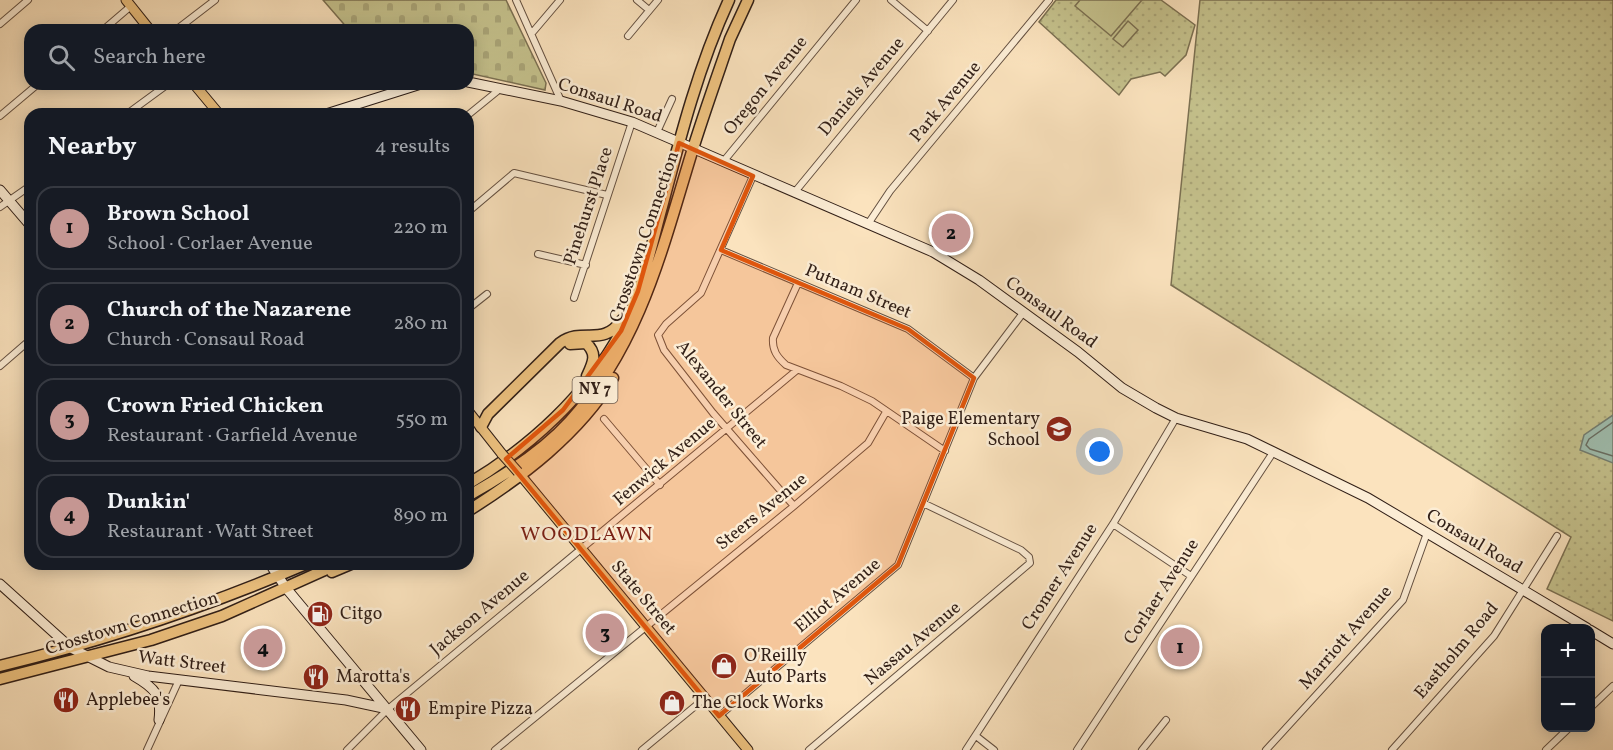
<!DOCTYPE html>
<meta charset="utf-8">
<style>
:root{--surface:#171b24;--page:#20242c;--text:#f1f3f6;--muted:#9ea1a6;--line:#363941;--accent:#c59692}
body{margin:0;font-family:Vollkorn,serif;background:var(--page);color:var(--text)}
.controls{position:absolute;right:18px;bottom:18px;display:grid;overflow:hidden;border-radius:12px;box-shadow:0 3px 15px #0003}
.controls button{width:54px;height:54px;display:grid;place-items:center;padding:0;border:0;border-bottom:2px solid var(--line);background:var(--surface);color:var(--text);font:30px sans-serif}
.you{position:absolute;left:1100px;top:452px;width:21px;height:21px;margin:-15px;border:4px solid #fff;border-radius:50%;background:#1a73e8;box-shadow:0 0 0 9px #1a73e833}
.badge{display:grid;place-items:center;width:39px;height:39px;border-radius:50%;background:var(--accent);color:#111;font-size:20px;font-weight:700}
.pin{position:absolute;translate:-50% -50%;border:3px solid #fff;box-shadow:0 2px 6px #0006}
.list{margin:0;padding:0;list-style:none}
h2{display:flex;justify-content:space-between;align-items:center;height:78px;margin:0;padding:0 24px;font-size:26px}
h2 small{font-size:20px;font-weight:400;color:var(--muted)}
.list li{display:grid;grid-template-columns:39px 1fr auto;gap:18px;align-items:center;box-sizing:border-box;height:84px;margin:0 12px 12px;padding:0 12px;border:2px solid var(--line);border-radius:18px}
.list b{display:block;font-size:22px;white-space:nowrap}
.list p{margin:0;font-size:20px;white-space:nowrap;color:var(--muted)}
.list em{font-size:20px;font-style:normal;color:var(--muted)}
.icon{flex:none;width:33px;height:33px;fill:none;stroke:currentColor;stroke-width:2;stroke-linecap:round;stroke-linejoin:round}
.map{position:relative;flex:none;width:1613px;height:750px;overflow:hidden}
.search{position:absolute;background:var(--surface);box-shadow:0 3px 15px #0003;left:24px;top:24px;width:450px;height:66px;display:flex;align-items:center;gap:15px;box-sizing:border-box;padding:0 21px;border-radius:18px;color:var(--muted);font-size:22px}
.panel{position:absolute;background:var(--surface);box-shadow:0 3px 15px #0003;left:24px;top:108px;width:450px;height:462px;border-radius:18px}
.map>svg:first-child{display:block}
.green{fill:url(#green-dots);stroke:#7b7052;stroke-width:1.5}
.cemetery{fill:url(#cemetery-stones);stroke:#7b7052;stroke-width:1.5}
.pitch{fill:#c5c28d;stroke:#7b7052;stroke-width:1.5}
.water{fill:#9fbeaf;stroke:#737e72;stroke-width:1.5}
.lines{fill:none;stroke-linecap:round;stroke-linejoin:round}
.shore{stroke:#686e63;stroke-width:1.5}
.street-casing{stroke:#645041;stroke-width:8}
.secondary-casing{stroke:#311f17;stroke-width:11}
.primary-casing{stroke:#311f17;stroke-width:11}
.highway-casing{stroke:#311f17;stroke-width:13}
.street{stroke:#fcedd5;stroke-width:6}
.secondary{stroke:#fcedd5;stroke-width:9}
.primary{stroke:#eec27f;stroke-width:9}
.highway{stroke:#eec27f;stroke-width:10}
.primary-bridge-casing{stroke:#311f17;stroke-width:11;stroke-linecap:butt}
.primary-bridge{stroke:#eec27f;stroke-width:9}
.marked{fill:#df560d;fill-opacity:0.2;stroke:#df560d;stroke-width:4.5;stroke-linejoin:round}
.labels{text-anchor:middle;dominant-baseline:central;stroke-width:5;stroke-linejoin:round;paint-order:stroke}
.shield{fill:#fcedd5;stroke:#6e5d50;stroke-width:1.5}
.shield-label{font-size:16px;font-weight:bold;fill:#311f17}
.street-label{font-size:18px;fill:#311f17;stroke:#fcedd5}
.poi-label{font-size:18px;fill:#311f17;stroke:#fcedd5;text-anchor:start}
.neighbourhood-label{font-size:20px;letter-spacing:1.5px;fill:#7a1f14;stroke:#fcedd5}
</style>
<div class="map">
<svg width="1613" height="750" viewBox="0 0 1613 750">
<defs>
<pattern id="green-dots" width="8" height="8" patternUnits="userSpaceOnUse" patternTransform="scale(1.5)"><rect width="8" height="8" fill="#c5c28d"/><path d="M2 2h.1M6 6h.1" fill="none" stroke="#aaa679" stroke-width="1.8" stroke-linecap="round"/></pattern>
<pattern id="cemetery-stones" width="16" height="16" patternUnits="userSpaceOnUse" patternTransform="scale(1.5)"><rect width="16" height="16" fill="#c5c28d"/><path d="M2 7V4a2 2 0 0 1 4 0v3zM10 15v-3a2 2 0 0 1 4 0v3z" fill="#aaa679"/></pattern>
</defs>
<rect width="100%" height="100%" fill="#fbe3be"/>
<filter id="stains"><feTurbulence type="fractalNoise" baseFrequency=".00333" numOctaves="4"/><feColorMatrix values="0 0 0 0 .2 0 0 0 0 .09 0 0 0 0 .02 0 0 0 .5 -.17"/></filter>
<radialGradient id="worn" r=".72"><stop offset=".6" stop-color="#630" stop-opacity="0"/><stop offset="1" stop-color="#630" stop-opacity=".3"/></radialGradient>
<!-- green -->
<path class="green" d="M1056,0H1161L1195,25L1186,55L1165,76L1160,72L1131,79L1119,95L1039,22Z
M1200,0H1613V621L1547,589L1571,537L1171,285Z"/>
<!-- cemetery -->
<path class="cemetery" d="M323,0H506L546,83L545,90L468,73V30H349Z"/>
<!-- pitch -->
<path class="pitch" d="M1080,0H1142L1111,36L1075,6Z
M1128,21L1138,30L1123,47L1113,39Z"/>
<!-- water -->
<path class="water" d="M1613,415V463L1580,450L1584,435Z"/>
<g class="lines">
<!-- shore -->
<path class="shore" d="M1613,422L1589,439L1586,445L1590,449L1613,456"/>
<defs>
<path id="street" d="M516,0L561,101
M637,0L649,10
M891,0L928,31
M0,24L28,0
M103,30L131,6
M176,30L215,0
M532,33L560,0
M628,36L658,0
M127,114L168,84
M468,115L500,89
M0,116L38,84
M657,132L672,99
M723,162L856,0
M753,176L701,293L666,324L658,335L664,350L713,413L794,506
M794,193L953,0
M0,207L30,186
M468,212L514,173L607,195
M868,224L890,191L1049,0
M721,250L908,329L974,378
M538,254L586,265
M798,283L773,338C772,350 777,357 786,365L841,386L872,401L945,451
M574,298L632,122
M468,309L487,294
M0,366L30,340
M604,419L660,485
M1113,524L1191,576
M1590,708L1613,686
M719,716L898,565L974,378L1023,313
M976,736L994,750
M147,750L179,680
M347,750L388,709L797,370
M495,750L794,506L868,443L886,412
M642,750L705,698
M809,750L1030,563L1029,557L1021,550L925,504
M966,750L1113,524L1176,418
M1077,750L1274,451
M1142,750L1166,720
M1266,750L1403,600L1427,533
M1392,750L1494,636L1557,536
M1546,750L1569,728"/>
<path id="secondary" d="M468,82L561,101L632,122L933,252L979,280L1078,352L1122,388L1156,408L1176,418L1247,439L1368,498L1587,628
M326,114L421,84
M0,190L30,225
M270,564L286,588L421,750
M0,584L71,648L109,667L148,676L346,700L388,709
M1590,630L1613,644
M134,676C155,688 162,695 159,720"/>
<path id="primary" d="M126,0L150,30
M194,84L219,114
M468,411L502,454
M518,472L748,750"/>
<path id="highway" d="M570,344L586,343C598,354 593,363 587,376
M481,427L488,414L560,343C584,326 602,348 622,320
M468,484C530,447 586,396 621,332C642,293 651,246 663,203C681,134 699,65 729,0
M468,496C504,476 542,452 570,421C639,346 662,250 691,155C703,116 717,77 730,39L748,0
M468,511C522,477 579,434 613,378
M332,572L351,564
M0,666C106,640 206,607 306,564
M0,679L151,640L222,616L338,564"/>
</defs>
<!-- street casing -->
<use href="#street" class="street-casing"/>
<!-- secondary casing -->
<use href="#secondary" class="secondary-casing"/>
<!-- primary casing -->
<use href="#primary" class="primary-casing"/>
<!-- highway casing -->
<use href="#highway" class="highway-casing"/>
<!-- street -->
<use href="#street" class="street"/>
<!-- secondary -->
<use href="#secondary" class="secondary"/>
<!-- primary -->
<use href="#primary" class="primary"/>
<!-- highway -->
<use href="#highway" class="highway"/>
<defs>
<path id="primary-bridge" d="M502,454L518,472"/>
</defs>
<!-- primary-bridge casing -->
<use href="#primary-bridge" class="primary-bridge-casing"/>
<!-- primary-bridge -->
<use href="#primary-bridge" class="primary-bridge"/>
</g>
<!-- marked area -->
<path class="marked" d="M679,143L753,176L721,250L908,329L974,378L898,565L719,716L506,459L563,410L621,331L638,291Z"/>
<!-- icons -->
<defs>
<symbol id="school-disc" viewBox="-11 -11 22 22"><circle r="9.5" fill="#8f2418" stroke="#fcedd5"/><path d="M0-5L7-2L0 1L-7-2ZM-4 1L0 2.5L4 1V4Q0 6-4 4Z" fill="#fff"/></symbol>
<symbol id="fuel-disc" viewBox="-11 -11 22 22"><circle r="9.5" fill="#8f2418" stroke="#fcedd5"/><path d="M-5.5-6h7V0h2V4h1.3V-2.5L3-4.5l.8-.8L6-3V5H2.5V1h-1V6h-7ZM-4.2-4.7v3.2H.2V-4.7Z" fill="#fff"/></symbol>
<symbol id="shop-disc" viewBox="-11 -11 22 22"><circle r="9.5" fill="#8f2418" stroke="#fcedd5"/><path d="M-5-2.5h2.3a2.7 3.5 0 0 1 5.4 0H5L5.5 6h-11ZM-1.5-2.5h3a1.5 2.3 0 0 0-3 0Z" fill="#fff"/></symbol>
<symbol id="restaurant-disc" viewBox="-11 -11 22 22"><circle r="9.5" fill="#8f2418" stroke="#fcedd5"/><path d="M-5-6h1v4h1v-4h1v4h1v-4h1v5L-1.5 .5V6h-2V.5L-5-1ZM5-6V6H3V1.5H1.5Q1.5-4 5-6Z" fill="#fff"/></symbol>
</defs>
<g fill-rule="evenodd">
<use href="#school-disc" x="1044" y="414" width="30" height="30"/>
<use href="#fuel-disc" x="305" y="599" width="30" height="30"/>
<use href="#shop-disc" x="709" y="651" width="30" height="30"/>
<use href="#restaurant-disc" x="301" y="662" width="30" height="30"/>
<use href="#restaurant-disc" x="51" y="685" width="30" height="30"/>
<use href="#shop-disc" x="657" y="688" width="30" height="30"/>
<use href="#restaurant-disc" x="393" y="694" width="30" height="30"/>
</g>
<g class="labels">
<!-- shield labels -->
<rect class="shield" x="572.5" y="377" width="45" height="26" rx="4.5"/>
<g class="shield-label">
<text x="595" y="390">NY 7</text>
</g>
<!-- street labels -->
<g class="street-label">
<text transform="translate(766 86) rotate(-51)">Oregon Avenue</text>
<text transform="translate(862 87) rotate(-50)">Daniels Avenue</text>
<text transform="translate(610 101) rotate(18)">Consaul Road</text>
<text transform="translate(946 102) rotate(-50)">Park Avenue</text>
<text transform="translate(589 206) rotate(-72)">Pinehurst Place</text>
<text transform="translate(645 237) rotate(-71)">Crosstown Connection</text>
<text transform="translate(858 292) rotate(23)">Putnam Street</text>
<text transform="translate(1051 313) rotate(36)">Consaul Road</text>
<text transform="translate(721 395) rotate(51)">Alexander Street</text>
<text transform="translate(665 462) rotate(-40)">Fenwick Avenue</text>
<text transform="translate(762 512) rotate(-39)">Steers Avenue</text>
<text transform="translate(1474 542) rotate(31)">Consaul Road</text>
<text transform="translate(1060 577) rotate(-57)">Cromer Avenue</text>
<text transform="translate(1162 592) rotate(-57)">Corlaer Avenue</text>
<text transform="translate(838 596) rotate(-40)">Elliot Avenue</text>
<text transform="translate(643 598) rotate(50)">State Street</text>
<text transform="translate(480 613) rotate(-40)">Jackson Avenue</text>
<text transform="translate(132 624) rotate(-17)">Crosstown Connection</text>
<text transform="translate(1346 638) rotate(-49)">Marriott Avenue</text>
<text transform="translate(913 644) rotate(-40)">Nassau Avenue</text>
<text transform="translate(1457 651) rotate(-50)">Eastholm Road</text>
<text transform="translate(182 663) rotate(7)">Watt Street</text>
</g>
<!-- poi labels -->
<g class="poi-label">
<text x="1040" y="419" text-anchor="end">Paige Elementary<tspan x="1040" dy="21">School</tspan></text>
<text x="340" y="614">Citgo</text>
<text x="744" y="656">O'Reilly<tspan x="744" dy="21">Auto Parts</tspan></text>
<text x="336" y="677">Marotta's</text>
<text x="86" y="700">Applebee's</text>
<text x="692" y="703">The Clock Works</text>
<text x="428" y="709">Empire Pizza</text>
</g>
<!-- neighbourhood labels -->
<g class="neighbourhood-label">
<text x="587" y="535">WOODLAWN</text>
</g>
</g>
<rect width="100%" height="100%" filter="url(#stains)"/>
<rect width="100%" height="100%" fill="url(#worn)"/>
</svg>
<div class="controls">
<button>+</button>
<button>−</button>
</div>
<div class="you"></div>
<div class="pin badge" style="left:1180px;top:647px">1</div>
<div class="pin badge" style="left:951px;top:233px">2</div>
<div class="pin badge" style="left:605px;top:633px">3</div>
<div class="pin badge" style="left:263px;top:648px">4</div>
<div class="search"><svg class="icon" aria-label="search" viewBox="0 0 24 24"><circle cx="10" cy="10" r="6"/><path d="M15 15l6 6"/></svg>Search here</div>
<section class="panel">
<h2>Nearby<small>4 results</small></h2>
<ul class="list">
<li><span class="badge">1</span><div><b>Brown School</b><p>School · Corlaer Avenue</p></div><em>220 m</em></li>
<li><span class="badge">2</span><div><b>Church of the Nazarene</b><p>Church · Consaul Road</p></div><em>280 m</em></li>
<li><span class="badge">3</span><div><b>Crown Fried Chicken</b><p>Restaurant · Garfield Avenue</p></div><em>550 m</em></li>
<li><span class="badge">4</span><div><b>Dunkin'</b><p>Restaurant · Watt Street</p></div><em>890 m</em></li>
</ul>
</section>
</div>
